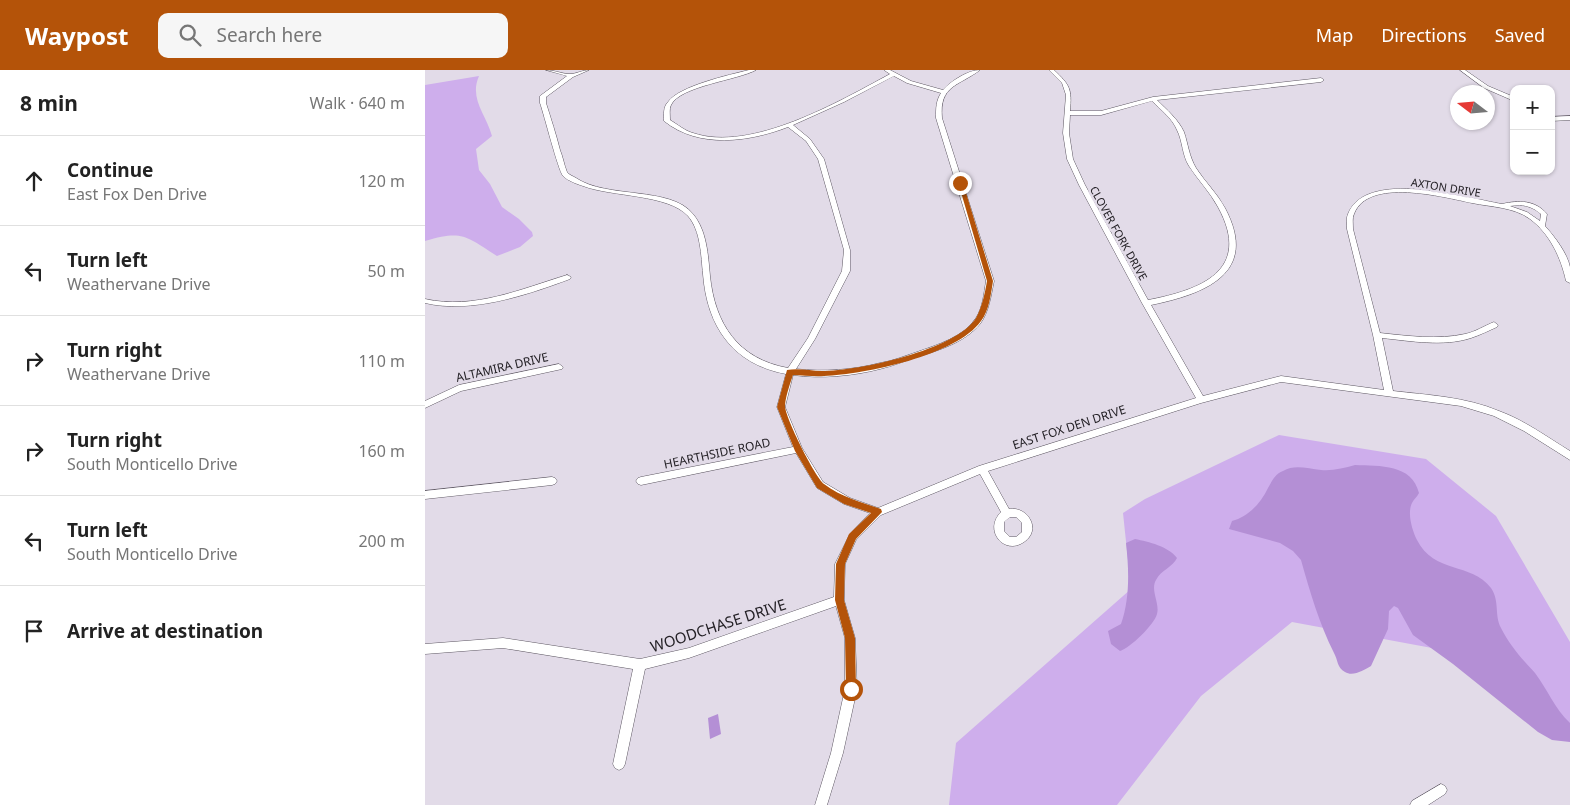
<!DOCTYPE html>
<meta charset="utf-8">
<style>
:root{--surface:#fff;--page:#f6f6f6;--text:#222;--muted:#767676;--line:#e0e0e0;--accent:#b45309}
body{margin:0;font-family:"Noto Sans",sans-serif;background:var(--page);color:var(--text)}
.controls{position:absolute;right:15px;top:15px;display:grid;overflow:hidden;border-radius:10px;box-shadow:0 1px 4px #0004}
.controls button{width:45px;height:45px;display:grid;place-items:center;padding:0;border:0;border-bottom:1px solid var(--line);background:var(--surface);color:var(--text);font:25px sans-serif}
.compass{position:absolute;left:1025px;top:15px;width:45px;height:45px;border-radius:50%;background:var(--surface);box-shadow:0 1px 4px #0004;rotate:286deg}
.stop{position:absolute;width:15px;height:15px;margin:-11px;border:4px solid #b45309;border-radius:50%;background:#fff}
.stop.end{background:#b45309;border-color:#fff;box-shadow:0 1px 5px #0008}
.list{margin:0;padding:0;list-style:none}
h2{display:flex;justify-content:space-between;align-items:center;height:65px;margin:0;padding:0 20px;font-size:21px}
h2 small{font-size:16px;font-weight:400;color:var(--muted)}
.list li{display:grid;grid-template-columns:32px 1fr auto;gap:15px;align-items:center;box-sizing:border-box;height:90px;padding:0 20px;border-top:1px solid var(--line)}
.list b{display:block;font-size:19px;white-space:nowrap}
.list p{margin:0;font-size:16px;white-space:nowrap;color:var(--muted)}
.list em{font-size:16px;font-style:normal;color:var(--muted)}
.icon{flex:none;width:28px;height:28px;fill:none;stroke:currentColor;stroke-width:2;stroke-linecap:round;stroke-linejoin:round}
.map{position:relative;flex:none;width:1145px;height:735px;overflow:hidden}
header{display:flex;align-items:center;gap:30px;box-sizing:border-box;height:70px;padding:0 25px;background:var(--accent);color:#fff}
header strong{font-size:24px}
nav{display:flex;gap:28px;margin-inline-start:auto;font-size:18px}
.search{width:350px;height:45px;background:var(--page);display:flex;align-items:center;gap:12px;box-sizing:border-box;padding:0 18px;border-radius:10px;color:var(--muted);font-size:19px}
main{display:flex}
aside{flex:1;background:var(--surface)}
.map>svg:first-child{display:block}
.green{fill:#ceaeec}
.water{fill:#b48fd5}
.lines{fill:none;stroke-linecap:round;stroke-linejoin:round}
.minor-casing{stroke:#5d5762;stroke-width:1}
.minor{fill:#fff;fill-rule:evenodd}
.route{fill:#b45309}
.labels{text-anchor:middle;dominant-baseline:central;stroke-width:5;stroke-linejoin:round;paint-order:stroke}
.far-street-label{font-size:11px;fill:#242126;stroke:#e2dbe8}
.street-label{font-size:12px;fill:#242126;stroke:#e2dbe8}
.near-street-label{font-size:15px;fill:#242126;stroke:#e2dbe8}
</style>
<header>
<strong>Waypost</strong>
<div class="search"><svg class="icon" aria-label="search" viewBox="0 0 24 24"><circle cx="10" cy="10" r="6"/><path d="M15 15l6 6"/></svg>Search here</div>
<nav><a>Map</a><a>Directions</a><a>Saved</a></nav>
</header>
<main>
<aside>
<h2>8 min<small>Walk · 640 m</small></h2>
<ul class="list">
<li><svg class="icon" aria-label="ahead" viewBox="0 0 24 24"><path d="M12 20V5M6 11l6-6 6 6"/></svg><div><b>Continue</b><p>East Fox Den Drive</p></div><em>120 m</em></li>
<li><svg class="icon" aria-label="left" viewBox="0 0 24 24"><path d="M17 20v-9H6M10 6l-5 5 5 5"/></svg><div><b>Turn left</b><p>Weathervane Drive</p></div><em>50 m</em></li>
<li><svg class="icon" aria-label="right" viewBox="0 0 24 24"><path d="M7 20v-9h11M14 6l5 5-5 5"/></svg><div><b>Turn right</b><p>Weathervane Drive</p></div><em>110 m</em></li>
<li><svg class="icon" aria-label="right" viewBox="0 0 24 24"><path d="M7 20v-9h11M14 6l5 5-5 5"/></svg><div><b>Turn right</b><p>South Monticello Drive</p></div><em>160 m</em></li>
<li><svg class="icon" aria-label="left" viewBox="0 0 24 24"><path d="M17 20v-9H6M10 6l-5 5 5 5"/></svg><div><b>Turn left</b><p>South Monticello Drive</p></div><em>200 m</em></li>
<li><svg class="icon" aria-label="arrive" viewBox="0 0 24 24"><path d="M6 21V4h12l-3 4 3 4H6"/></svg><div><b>Arrive at destination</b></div></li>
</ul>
</aside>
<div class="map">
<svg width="1145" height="735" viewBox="0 0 1145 735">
<rect width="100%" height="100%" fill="#e2dbe8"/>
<!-- green -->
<path class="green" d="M54,6C44,29 61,44 67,66L51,79L54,100L65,114L77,137L94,149L107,162L108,166L95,177L72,186C40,166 38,160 0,171V15Z
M854,365L1001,389L1071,446L1145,572V667L1007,578L867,552L776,626L692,735H524L531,673L706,519L698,443L720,429Z"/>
<!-- water -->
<path class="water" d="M930,395C955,396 987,394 994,423C992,427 989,429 987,433C982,443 987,460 992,470C1009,504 1046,492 1066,518C1075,531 1069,545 1076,558C1082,570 1091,582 1100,592C1103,596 1107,599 1110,603C1123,620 1129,638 1145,653V672L1127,670L1113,662L1028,594L988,565L973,538L969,536L964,541L963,559L946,596C939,600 928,607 920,602C912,598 913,590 909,583C894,553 885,522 876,490L868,481L855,473L804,459L807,451C823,447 836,433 843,418C847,411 850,404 858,401C870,394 883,399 896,400C908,401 919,398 930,395Z
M710,469C724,472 743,476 752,488C748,497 736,500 731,510C725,520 735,533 732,544C729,555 705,578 695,581L686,574L683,561L696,554C705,529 704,499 701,473Z
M293,644L296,664L285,669L283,648Z"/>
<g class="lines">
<defs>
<path id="minor" d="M121,0C129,0 137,4 145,4C151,4 158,0 164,0L148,7L121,27V33C126,49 131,64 135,80C138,87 139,95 142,102C144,105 148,106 151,108C182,129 246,116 268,144C282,161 283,185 285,206C290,254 313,289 363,298L383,268L417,201L419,180L393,89L381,71L363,57C324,72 274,79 239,51C239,45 238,37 243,32C254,16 304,5 324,0H331C313,10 255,16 246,35C244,39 245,45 245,50C252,54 260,61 268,63C326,83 415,31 465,4L459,0H465L486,11L518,20C526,11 543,0 555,0C534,16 514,15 517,48L569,211C566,225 564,242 555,254C539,273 514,280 492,287C479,291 468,296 455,299C428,306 396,309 368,305L360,337L377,378L398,412L425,428L453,438L554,396L771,328L717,233L654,115L642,89L638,63L641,25L637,13L624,0H629C645,15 647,19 645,41H676L728,27L896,8L899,10L896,12L732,30C742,40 753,49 759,62C763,74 764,86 771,98C780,112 792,123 800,138C835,204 779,224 726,235L778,326L856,306L959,320L948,265L922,159C922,154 921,148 923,144C941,98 1041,128 1077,134C1094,130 1110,130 1122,144L1120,156C1130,167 1142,183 1145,197C1145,202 1145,208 1145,213L1141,211C1136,188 1125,164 1105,149C1089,137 1066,137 1047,133C1018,127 943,107 929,144C927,148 928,154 928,159L955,263C983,266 1013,270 1040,264C1050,262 1059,256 1069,252L1073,255L1072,257C1063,261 1055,265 1046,268C1018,277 986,271 957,268L968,321C1003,325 1041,327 1074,341C1099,350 1122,367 1145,381V390L1099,361L1069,346L1036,336L856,312L776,333L563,401L584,439C603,436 617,460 599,472C579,486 558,460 576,442L555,404L456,445L431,470L420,494L419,530L430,568L432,619L418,683L402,735H390L406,683L420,619V568L411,536L264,588L220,599L200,694L198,698L194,700L190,698L188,694L208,599L78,578L0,584V574L78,568L215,589L264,578L409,527L410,494L425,464L445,443L419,434L392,418L371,383L216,415L213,414L211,411L213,408L216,407L368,377L352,337L361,304C307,294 282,256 278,204C276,186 276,161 263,146C243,124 187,127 158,116C152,114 143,111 138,106C133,100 119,44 115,33V26L142,6ZM469,6L482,13L516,23C511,31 511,38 511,48L561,211C559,223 558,237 551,248C539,267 512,275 492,282C480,286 468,291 455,293C428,300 399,302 371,299L390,269L425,201V180L399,89L385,69L368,55L419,32ZM727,31C736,40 747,48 752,60C758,72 757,85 764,96C773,110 785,122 793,137C828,201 775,220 723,230L660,115L648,89L644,63L645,45H676ZM1095,135C1103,136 1109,138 1116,144L1115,151L1102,142L1085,136ZM585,447H591L597,453V462L591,467H585L579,461V452Z
M1035,0H1040L1063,16L1089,27V31L1059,18Z
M1145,46V50L1126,51V47Z
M142,205L146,207L145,209C102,225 46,244 0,233V229C49,240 96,219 142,205Z
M134,294L138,297L137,299L36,321L0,338V331L34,315Z
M127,407L130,408L132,411L130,414L127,415L0,429V421Z
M1016,714L1020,716L1022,720L1020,724L1003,735H985L987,731Z"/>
</defs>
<!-- minor casing -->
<use href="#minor" class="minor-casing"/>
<!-- minor -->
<use href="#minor" class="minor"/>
</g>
<!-- route -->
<path class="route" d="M533,112L538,113L568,211C566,224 564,241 556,251C531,286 440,304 399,306C389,307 378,305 368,305C365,314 361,325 360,335C359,346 390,407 399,414C416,427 436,432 456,439L457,442L431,469L420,494L419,530L430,568L431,619L430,622L426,624L422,622L421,619L420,568L410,530L411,494L424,464L446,443L419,434L392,418L370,381L352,337L362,300C374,298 386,301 397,301C433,301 531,280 551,248C557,237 560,223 562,211Z"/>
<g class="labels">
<!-- far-street labels -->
<g class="far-street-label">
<text transform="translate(1021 117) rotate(9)">AXTON DRIVE</text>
<text transform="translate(694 163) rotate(61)">CLOVER FORK DRIVE</text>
</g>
<!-- street labels -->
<g class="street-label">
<text transform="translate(77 297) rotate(-13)">ALTAMIRA DRIVE</text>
<text transform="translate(644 357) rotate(-18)">EAST FOX DEN DRIVE</text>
<text transform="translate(292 383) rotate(-12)">HEARTHSIDE ROAD</text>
</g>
<!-- near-street labels -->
<g class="near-street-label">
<text transform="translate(293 555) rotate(-18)">WOODCHASE DRIVE</text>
</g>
</g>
</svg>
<div class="controls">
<button>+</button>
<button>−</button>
</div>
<svg class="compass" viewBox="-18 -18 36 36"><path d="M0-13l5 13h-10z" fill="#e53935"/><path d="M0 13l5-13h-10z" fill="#767676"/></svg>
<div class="stop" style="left:426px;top:619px"></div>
<div class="stop end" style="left:535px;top:113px"></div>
</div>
</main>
